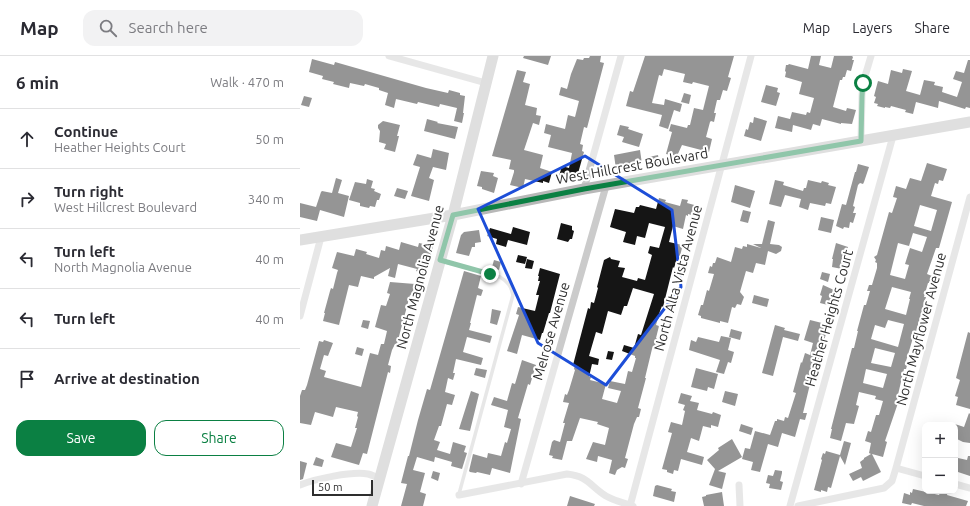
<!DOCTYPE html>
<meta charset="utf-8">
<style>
:root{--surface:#fff;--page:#f2f2f3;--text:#2b2b33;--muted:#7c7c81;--line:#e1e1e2;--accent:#0b8043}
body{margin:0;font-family:Ubuntu,sans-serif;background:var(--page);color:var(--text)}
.controls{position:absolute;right:12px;bottom:12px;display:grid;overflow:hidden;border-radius:8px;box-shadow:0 4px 16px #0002}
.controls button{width:36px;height:36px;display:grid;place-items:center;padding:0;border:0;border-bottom:1px solid var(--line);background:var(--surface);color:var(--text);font:20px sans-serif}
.scale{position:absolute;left:12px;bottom:10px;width:61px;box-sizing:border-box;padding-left:4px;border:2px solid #2e2e2e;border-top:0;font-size:11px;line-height:14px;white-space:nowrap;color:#2e2e2e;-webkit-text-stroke:3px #fff;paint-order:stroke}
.stop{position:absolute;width:12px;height:12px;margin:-9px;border:3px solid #0b8043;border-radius:50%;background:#fff}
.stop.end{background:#0b8043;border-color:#fff;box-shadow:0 1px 4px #0008}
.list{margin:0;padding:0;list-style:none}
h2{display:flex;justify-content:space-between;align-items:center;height:52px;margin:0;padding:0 16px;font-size:17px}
h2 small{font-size:13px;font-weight:400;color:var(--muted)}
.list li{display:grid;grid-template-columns:26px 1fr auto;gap:12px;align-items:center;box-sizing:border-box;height:60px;padding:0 16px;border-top:1px solid var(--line)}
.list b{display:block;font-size:15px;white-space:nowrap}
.list p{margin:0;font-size:13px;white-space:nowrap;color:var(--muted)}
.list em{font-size:13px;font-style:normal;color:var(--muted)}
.actions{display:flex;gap:8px;padding:12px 16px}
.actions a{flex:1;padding:9px 0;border:1px solid var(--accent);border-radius:12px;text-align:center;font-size:14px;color:var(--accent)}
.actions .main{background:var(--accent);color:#fff}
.icon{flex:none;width:22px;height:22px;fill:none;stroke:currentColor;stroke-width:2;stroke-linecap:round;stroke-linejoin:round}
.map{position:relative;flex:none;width:670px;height:450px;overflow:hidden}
header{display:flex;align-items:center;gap:24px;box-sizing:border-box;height:56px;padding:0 20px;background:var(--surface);border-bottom:1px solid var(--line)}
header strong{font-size:19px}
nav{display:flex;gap:22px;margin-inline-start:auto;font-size:14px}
.search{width:280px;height:36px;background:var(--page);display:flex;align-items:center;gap:10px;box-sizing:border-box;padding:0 14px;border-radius:12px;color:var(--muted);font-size:15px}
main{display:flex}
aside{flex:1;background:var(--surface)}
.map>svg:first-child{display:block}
.building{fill:#151515;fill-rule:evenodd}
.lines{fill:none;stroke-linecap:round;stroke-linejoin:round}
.lane{stroke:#cbcbcb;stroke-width:3.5}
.street{stroke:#cbcbcb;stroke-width:7}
.secondary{stroke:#b8b8b8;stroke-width:11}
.route{stroke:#0b8043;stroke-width:5}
.marked{fill:none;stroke:#1d4ed8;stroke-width:3;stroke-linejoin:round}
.labels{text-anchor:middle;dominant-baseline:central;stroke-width:4;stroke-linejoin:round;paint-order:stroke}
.street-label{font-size:14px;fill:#2e2e2e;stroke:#fff}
</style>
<header>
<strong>Map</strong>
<div class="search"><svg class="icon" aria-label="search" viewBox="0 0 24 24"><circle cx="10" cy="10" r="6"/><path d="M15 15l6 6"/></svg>Search here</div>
<nav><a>Map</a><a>Layers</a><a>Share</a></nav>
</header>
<main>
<aside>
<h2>6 min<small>Walk · 470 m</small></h2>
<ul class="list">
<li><svg class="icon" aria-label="ahead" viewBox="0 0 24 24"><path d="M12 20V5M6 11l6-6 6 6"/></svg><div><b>Continue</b><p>Heather Heights Court</p></div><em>50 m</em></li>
<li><svg class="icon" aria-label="right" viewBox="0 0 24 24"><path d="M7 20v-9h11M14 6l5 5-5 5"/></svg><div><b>Turn right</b><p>West Hillcrest Boulevard</p></div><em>340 m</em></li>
<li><svg class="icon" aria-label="left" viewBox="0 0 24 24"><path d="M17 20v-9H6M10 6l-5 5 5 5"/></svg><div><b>Turn left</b><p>North Magnolia Avenue</p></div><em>40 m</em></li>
<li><svg class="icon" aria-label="left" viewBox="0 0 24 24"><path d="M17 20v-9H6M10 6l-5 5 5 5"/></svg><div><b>Turn left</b></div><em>40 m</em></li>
<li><svg class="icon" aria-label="arrive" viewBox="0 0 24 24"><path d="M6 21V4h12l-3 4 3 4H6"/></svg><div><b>Arrive at destination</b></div></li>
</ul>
<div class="actions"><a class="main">Save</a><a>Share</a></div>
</aside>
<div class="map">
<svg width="670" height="450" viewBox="0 0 670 450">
<rect width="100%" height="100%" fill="#fff"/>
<!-- building -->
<path class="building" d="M224,0H251L248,9L223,2Z
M290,0H301L300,6L304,7L287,72L284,71L280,88L283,89L282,95L284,96L277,121L269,119L268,123L259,120L262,110L269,112L272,97L248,91L251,79L244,77L246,68L265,73L268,59L275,61L279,45L259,39L261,31L267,33L271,18L277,3L283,4L284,2H289Z
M345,0H434L428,21L431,22L427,35L423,34L420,44H417L414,57H416L414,66L411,65L410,66L406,81L412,83L409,96L382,89L377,100L366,98L372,76L369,75L371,68L387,72L388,69H390L394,52L403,54L409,30L393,26L392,28L383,26L385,18L364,13L362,20L359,19L352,47L364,49L365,43L382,48L380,56L374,54L368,73L359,70L362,59L326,50L330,35L333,36Z
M511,0H521L519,9L531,12L534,0H552L553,1L552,4H554L551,15L547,14L545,21H543L542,24H540L533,51L546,55L547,52L556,54L552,68L541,67V68L522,63L520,70L513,68L511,74L493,69L492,76L475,72L478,60L490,63L492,56L506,59L507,56L510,57L514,42L499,38L502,26L485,21L486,16L485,15L486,9H488L489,8L508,13Z
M12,3L34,9L35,6L126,32L148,37L149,34L160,37V39L165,40L163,57H164L162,67L154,65L157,52L140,48L139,51L118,46L117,48L96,43L94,52L85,49L88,37L79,34V32L65,28L64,30L50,27L49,32L33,28L34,26L22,23L23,20L9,16Z
M668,4H670V52L666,51L665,53L639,45L638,52L616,46L613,58L605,56L606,54L591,50L590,52L585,51V52L577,50L578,48L574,47L576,41L574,40L578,25L588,28L591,14L602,17L603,13L612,15L606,35L620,39L624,24L635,26L634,29L643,31L642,36L657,41L662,26L653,23L656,15L664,17Z
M217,14L226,16L223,26L230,28L225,49L237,52L236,59L241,60L239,69L233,67L224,94L243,99L240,112L252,116L249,127L243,125V127L225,123L223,132L210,129L214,116V114L209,113L211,104L192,100Z
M466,29L478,32L477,36L480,37L476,50L461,46Z
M384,37L391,39L389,48L381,46Z
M4,40L12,42L9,51L1,49Z
M454,61L467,65L461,85L444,80L446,73L448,74L450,66L453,67Z
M127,63L138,66L137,67L158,71L155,83L124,75Z
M83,65L100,69L97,80H99L95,96L84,93L86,88L79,86L80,75L78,72V69Z
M320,69L329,71L328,73L343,78L339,91L322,86L324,81L317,79Z
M133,93L149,97L146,114L133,111L129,122L134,124L129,145L111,140L120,111L113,109L116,101L117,98L131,102Z
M340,94L342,108L316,113L314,99Z
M358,99L359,106L358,110L351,111L349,101Z
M627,107L647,113L643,125L639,124L638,128L635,127L631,140L652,146L639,192H636L627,218L632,220L629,227H628L624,241H626L615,279L614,278L610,292L606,305L608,306L606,313H604L597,343L599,344L585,385L587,386L583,401L572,398L581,416L563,425L561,421L553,425L549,418L562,412L560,406L564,403V402L571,398L569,397L571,387L565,385L568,375L571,376L576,359H579L583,345L575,343L576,340L559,336L556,349L559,350L554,368L546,367L541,385L530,382L532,373H531L552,292H554L558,275H557L564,249H566L570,235H567L569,229H572L577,212V207L575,206L576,204L574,201L577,199L589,156L592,157L597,142L593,141L596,130L606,133L610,122L621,125ZM620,149L637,154L631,175L614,170ZM613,177L627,181L622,196L610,192L605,208L609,209L605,223L590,219L598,187L609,190ZM592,231L611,236L609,243H610L606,259L585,253ZM588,264L604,268L598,291L571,283L575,269L585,272ZM575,292L595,297L591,311L571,307ZM566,313L587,318L583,332L563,327Z
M558,108L569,111L564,126L563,128L560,127L558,129L553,150L555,151L553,157H556L553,167L550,166L549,172L544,171L543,173L536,170L542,148L546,149L555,116H556Z
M181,115L194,117L193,120L198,122L194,137L182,133V131L177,130Z
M36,122L42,124L38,137L49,140L44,161L20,154L17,165L0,161V147L16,151L21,136L22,135L32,137Z
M67,123L73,125L71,132L75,133L74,135L81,138L79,144H77L75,151L70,150L69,152L60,150V147L49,144L55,126L66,128Z
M475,124L484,126L483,129L503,135L504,132H506L508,124L521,127L522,125L529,127L528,129L536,131L531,148L526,147L525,150L510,147L508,154L499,151L501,143L485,139L481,151L469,148Z
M435,129L455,135L450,152L431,146Z
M97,132L108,135L105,143L94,140Z
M359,142L366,144L365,146L380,150L382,143L388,144L387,147L398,150L395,160L388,158V160L386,159L383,173L373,170L369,186L382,189V192L380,200H378L374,212L373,211L363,251L362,250L360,255L356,269L359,270L356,282L357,283L355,290H354L352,293L345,322H346L338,352L341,353L339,361H337L334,368L325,402L328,403L325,412L322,411L317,414L315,419L309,417L312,404L298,400L297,406L286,403L293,386L305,389L309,372L297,368L298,366L280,362L272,385H267L262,404L252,402L253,400L249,399L252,386L254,384L260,386L265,367H263L269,347L263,346L265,338L267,339L269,334L275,314L274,313L275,309H273L288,252L290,253L291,246L294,247L298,232L297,231L304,204L310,201L311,203L320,205L318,211L325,212L322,221L337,225L338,222L345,224L352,199L348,197L350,190L359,192L365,171L349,167L345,182L337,180L335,189L323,186L326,176L310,171L315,153L334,157L336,151H339L340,149L356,153ZM333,232L354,238L341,279L338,278L334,292L324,289L322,295L335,300V302H336L332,316L328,315L325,328L310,325L308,332L321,335L317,347L302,343L306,328L290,324L291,321H289L292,308L298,309L299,303L289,300L296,276L302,278L308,255L321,259L324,250H327Z
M443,154L451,156L448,167L440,165Z
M521,161L534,164L531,177L518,174Z
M468,164L475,166L470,188L479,189L482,191L481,195L476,198L468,195L465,209L456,207L453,217L446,215L440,236L444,241L441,249L437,248L435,252L432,251L428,267L420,265V267L401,262V260L398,259L401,249H403L407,234L409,235L414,218L408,217L410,210L412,211L413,207H415L417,201L431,206L435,191L442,193L443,190L447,191V188L461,192L453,188H462Z
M261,167L272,170V174L274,175L272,183H270L268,186L257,183Z
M213,171L230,176L227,189L208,184L206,191L196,188L197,183L187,180L190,172L211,178Z
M179,174L181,186L175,187V191H172L169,200L156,197L161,179L164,176Z
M101,186L118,191L119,187L133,190L129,208L126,207L123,217L116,215L117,213L98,208L95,222L88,220L90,212L74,221V223L61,220L58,231L49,229L39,269L23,265L25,257H24L30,235L31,232L33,233L37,217L38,214L32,212L37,196L54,200L56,193L67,196L66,198L79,202L81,194L85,195L86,190L99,194Z
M536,187L548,191L542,213L532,211L533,203H532Z
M218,199L227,201L225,208L216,206Z
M227,203L234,205L232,213L225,212Z
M194,204L201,206L199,214L192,211Z
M240,212L260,218L250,257H249L243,277H242L240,284L222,279L217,298L207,295L219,259L216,258L218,251L235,255L239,239H236L240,225H238L239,220H238Z
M164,215L181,220L178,232L183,234L181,240L177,239L170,267H171L169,274L192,280L190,287L167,281L163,296L183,302L181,309L156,303L153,317H155L153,324L148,322L145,336L155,339L152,349L147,348L141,370H139L134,384L140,386L137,394L150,398L153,386L166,390L164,396L167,397L162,413L151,410L152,406L135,401L134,406L117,401L113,414L125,417L120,436L126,438L123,450H101L107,428L101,427L108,400H109L118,364L127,333L130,334Z
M522,216L530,218L528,226L520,223Z
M90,226L115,228L112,240L110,239L97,288H95L92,294L88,309L91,310L90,317L88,316L67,398L63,397L59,409L31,401L36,387L51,391L57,372H55L58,361L57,360L58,356L36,351L33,361L15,356L11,369L0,367V340L2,334H5L7,329L19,285L23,286L24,284L33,287L28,300L24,299L20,313L26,315L24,321L61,331L70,297L78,299L81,288H84L87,275L75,271L81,249L86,250L90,238L87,237Z
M523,229L534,234L532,250L520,247L522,240L520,239Z
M454,239L469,243L467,251L452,247Z
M192,253L201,255L197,269L190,267Z
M63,264L70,265L68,273L61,271Z
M510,264L526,268L524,273L527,274L519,303H518L516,308L513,307L510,320H512L503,357H507L505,364L500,363L495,381L482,377L478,391L468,388L460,416L451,414L453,406L442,403L445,392L450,393L455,375L470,379L475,365H477V363L484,365L485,361L488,362L496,337L493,336L501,306L502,307L505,297L510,299L513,287L504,284Z
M475,269L485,272L484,274L500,278L498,285L483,281L473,320L462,317Z
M431,273L442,276L440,284L429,281Z
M668,276L670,277V353L656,349L658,341L655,340L660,324L656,322Z
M421,280L431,282L428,294L434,296L431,307L428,306L424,318L416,316L420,304L389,294L391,284L396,286L398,281L419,286Z
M57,291L64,293L62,300L55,298Z
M308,295L314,296L312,304L306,303Z
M222,304L236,309L230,329L228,328L218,362L221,363L210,417L192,412L190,419L177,416L176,417L170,416L169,415L173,398L187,402L188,397L201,400L205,386L207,387L211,373L204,371L208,354L191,349L194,341L207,345L212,327L215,328Z
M176,312L187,314L185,322L174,319Z
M396,312L418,318L414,333L408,331L407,335L391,331Z
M171,335L179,338L170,375L159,373Z
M425,335L438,338L435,350L422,346Z
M381,337L392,340L390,345L399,347L397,354L412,358L413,356L421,359L418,371L411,369V372L403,370L399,385L391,382L387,396L404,401L402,409L381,403L378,415L374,414L373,418L367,416V414L362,413L372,377L368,376L371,366L382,369L385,355L383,354L385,349L378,347Z
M669,357L670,358V387L663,386L655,382V368L664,371Z
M441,368L453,372L451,379L439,375Z
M432,383L442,401L418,415L426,417L422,433L409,429L415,413L407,404L419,394L418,392Z
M544,385L551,387L545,409L540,400L531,432L528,431L527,436L521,434V436L514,434L522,404L521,403L523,397L525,398L526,395L540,399Z
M668,400H670V420L655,415L658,402L667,404Z
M16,401L24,404L22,411L13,409Z
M0,405L7,407L3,423L0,424Z
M475,414L482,415V417L480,425L483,426L481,434L469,432L470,428L466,427L468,419L473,420Z
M133,415L140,417L138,425L131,422Z
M357,429L372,433L371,435L376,436L374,446L353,440L355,430Z
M613,433L639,439L641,435H648L647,439L668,445L666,450H624L612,447L611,449L602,447L604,437L610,439V436L612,437Z
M422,436L424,450H404L402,441L406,440V439Z
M270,440L295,448L294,450H267Z"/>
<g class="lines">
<!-- lane -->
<path class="lane" d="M142,205L200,221C208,226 211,230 213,239L159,438"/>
<!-- street -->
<path class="street" d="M89,0L186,27
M561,85L562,39L563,27L571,0
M284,133L321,0
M0,260L21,181
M596,412L670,141
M221,428L306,130
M655,428L670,432
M0,429C15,423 52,415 68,418C72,419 76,421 80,422
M439,429L440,450
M159,439L267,418C288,420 290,430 306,440C315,445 324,447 333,450
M330,450L451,0
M490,450L593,80
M498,450L584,432L592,425L596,412L625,420"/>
<!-- secondary -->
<path class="secondary" d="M0,184L153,159L284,133L670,66
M72,450L153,159L193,0"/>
</g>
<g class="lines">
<!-- route -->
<path class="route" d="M190,218L140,204L153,159L284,133L561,85L562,40L563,27"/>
</g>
<!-- marked area -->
<path d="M0 0H670V450H0ZM285,100L372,154L381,231L306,329L238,287L178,153Z" fill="#fff" fill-opacity=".55" fill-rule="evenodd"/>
<path class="marked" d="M285,100L372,154L381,231L306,329L238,287L178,153Z"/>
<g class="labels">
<!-- street labels -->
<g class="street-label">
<text transform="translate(332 110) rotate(-10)">West Hillcrest Boulevard</text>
<text transform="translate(120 221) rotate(-75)">North Magnolia Avenue</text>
<text transform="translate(378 222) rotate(-75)">North Alta Vista Avenue</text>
<text transform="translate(529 262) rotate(-74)">Heather Heights Court</text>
<text transform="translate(621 273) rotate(-75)">North Mayflower Avenue</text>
<text transform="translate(251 275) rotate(-74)">Melrose Avenue</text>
</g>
</g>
</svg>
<div class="controls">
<button>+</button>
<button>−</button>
</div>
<div class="scale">50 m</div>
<div class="stop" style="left:563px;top:27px"></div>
<div class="stop end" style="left:190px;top:218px"></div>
</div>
</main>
